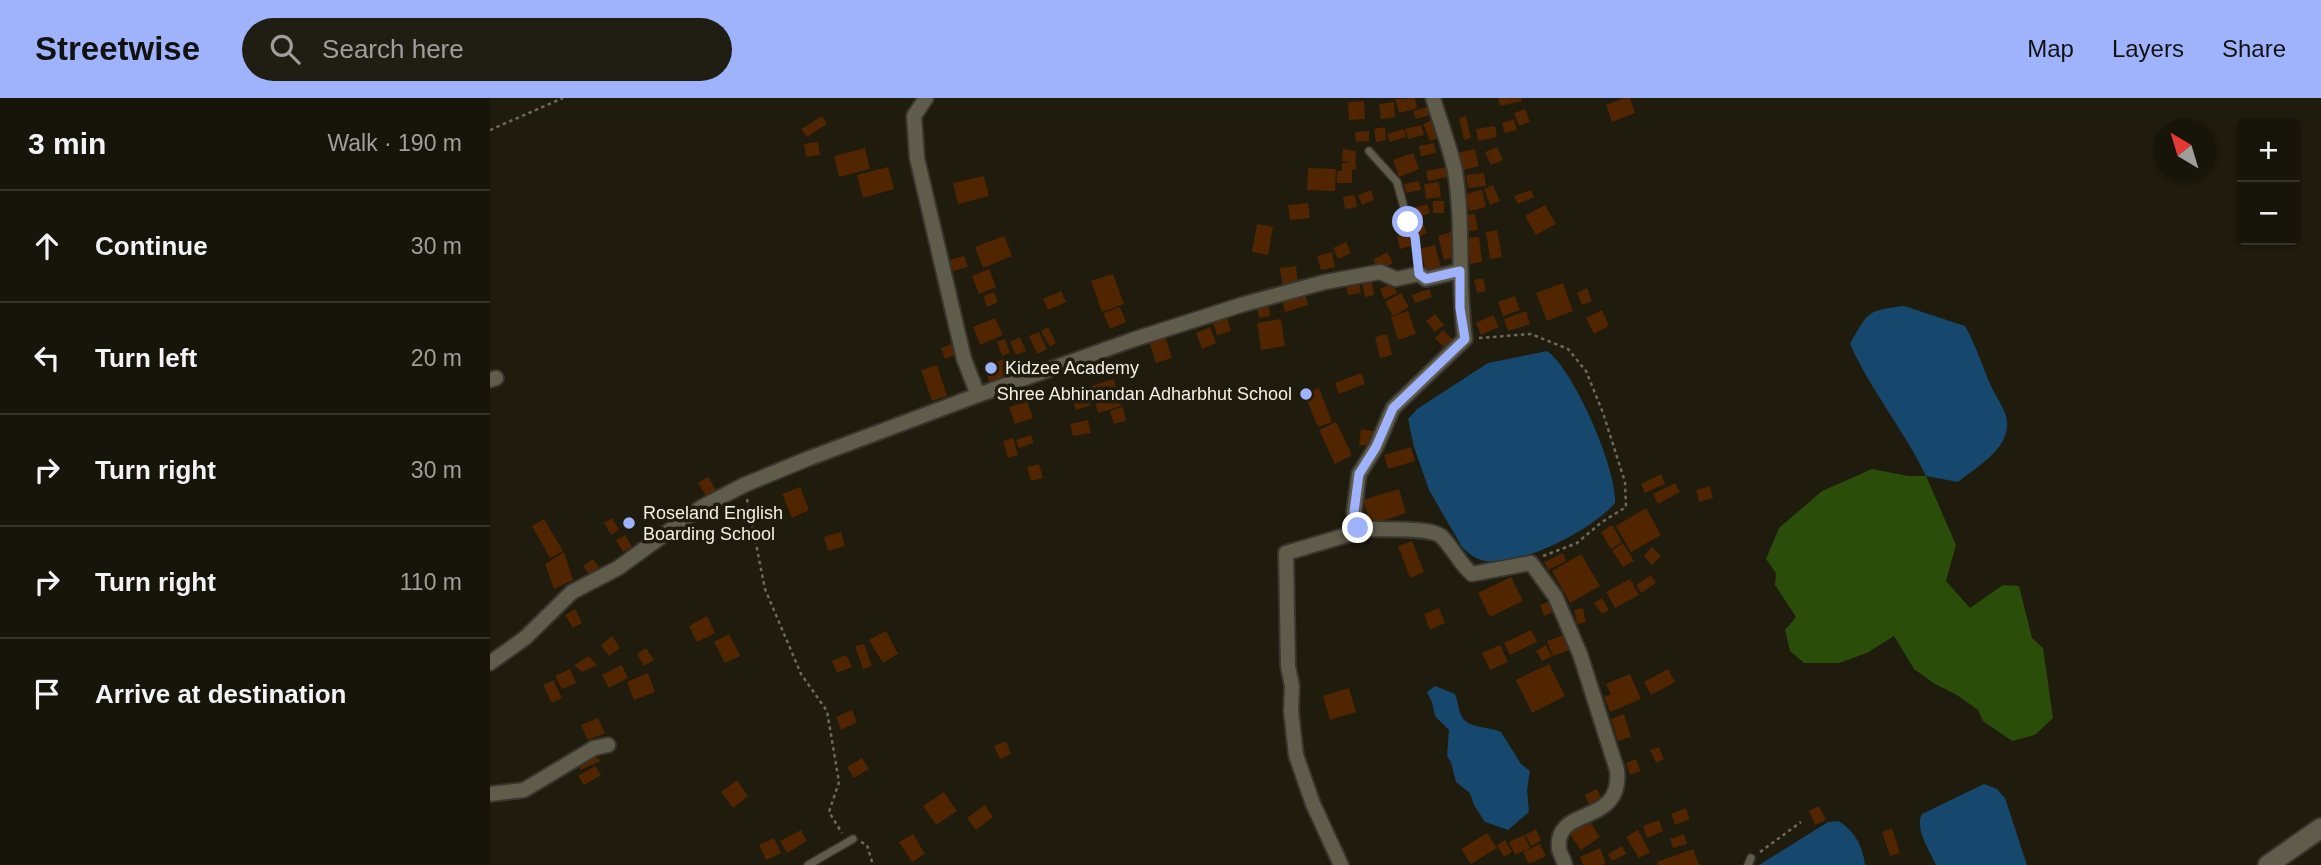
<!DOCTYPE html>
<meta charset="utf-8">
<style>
:root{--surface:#17140a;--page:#201d13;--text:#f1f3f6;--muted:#9e9e9c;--line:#36332b;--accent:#9fb3fd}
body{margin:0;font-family:Helvetica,sans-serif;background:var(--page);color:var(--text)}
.controls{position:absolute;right:21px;top:21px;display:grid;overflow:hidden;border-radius:7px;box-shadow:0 2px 5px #0004}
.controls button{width:63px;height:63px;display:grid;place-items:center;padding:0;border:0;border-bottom:2px solid var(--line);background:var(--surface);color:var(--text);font:35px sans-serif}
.compass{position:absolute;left:1663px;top:21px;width:63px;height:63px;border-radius:50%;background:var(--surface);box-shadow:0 2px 5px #0004;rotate:322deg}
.stop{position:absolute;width:21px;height:21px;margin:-16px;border:5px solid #9fb3fd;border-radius:50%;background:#fff}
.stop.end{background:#9fb3fd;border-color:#fff;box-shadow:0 2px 7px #0008}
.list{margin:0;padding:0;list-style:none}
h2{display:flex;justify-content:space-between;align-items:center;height:91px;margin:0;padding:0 28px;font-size:30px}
h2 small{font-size:23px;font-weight:400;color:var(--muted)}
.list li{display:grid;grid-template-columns:46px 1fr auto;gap:21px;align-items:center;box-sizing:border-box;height:112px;padding:0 28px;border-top:2px solid var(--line)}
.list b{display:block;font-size:26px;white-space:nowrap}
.list em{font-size:23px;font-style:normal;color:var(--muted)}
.icon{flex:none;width:38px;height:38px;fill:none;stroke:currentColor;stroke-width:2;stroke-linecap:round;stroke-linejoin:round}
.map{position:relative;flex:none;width:1831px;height:767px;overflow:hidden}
header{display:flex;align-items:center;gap:42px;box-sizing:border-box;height:98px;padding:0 35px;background:var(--accent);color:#111}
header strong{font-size:33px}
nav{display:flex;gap:38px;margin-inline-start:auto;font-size:24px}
.search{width:490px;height:63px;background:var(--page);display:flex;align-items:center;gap:18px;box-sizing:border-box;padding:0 24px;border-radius:38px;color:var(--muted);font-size:26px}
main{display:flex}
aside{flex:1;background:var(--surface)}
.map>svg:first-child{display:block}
.forest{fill:#2b4d0a}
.water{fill:#15486c}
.building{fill:#502500}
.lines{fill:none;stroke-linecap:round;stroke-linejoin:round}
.service-casing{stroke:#38352e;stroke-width:10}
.minor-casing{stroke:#38352e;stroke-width:18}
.tertiary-casing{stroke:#38352e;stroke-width:23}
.path{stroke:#6d695d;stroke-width:2.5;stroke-dasharray:3.5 3.5;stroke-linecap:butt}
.service{stroke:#605c4b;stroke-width:7}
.minor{stroke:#605c4b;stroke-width:14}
.tertiary{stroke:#605c4b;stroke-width:19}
.route{stroke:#9fb3fd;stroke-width:9}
.poi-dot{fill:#9fb3fd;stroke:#1f1b0d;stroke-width:2.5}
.labels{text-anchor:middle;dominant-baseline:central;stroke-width:7;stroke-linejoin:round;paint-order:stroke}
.poi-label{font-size:18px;fill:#f3f0e7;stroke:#1f1b0d;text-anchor:start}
</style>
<header>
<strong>Streetwise</strong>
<div class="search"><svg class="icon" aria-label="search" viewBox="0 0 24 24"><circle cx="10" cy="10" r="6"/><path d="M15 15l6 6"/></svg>Search here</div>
<nav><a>Map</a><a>Layers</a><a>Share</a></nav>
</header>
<main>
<aside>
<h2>3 min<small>Walk · 190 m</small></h2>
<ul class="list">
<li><svg class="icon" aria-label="ahead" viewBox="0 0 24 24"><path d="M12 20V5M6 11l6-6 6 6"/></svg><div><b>Continue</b></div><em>30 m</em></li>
<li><svg class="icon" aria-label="left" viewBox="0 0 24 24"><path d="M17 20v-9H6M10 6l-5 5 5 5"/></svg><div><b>Turn left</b></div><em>20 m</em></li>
<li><svg class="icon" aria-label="right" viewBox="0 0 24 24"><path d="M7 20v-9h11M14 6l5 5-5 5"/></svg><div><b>Turn right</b></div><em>30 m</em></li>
<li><svg class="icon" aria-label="right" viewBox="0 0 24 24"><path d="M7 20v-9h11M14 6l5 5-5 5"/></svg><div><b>Turn right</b></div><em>110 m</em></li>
<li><svg class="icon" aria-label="arrive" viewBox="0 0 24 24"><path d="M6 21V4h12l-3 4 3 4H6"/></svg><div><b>Arrive at destination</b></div></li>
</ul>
</aside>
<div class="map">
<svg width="1831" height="767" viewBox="0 0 1831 767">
<rect width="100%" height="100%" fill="#1f1b0d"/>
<!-- forest -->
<path class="forest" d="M1382,371L1418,378H1436L1466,447L1456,483L1480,510L1513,487L1529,488L1542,540L1553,550L1563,620L1545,637L1522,643L1493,623L1488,612L1467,597L1445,586L1424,571L1404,538L1377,555L1349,565H1314L1300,553L1295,532L1306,519L1285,487L1286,475L1276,461L1289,430L1332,393Z"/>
<!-- water -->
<path class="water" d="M1414,208L1475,228C1486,247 1492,268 1501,288C1506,299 1516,312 1517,323C1520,351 1486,369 1468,384L1436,378C1414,332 1381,293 1360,246C1378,214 1377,212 1414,208Z
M1057,253C1083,270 1128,373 1125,405C1102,432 1030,469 995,463C985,461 979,456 972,449L939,392L924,349L918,321L927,311L998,265Z
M945,588L965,596C968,603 968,611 971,617C977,631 998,628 1011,634L1031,666L1040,673L1037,692L1039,714L1018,732L995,724L984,707L980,695L966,684L961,664L957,658L959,632L945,618L942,604L937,594Z
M1494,686L1507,691L1515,700L1537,767H1446C1440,753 1424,731 1432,716Z
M1349,723C1365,734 1373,748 1375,767H1269L1338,724Z"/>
<!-- building -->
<path class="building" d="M925,0L927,10L922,12L921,7L922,12L909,15L905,1Z
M1008,0H1031L1032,3L1010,8Z
M1134,0H1140L1145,15L1122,24L1116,7Z
M874,3L875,21L859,22L858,4Z
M904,4L905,19L891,21L889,6Z
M941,8L943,16L926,21L923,13Z
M1035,11L1040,24L1029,28L1024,15Z
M332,18L337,26L317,39L311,31Z
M976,18L981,40L974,42L969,20Z
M944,21L951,39L940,43L933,26Z
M1024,21L1027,32L1015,35L1012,25Z
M931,27L934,37L918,41L915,31Z
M1005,28L1007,39L988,43L986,31Z
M895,29L896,42L886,44L884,31Z
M914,31L916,39L900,44L897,36Z
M879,33V43L866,44L865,34Z
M328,44L330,57L316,59L314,46Z
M944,45L946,55L931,58L929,48Z
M1007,49L1013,62L1001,67L995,54Z
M375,50L380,71L349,79L344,58Z
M853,51L866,53L865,65L852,63Z
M985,51L989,68L970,73L966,55Z
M923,55L929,71L909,79L903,62Z
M866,64V72H862V85H847V73H852V65Z
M961,68L963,78L938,83L936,73Z
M398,69L404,91L373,100L367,77Z
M818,70L846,71L845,93L817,92Z
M994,75L996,88L978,90L976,77Z
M494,78L499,98L468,106L463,85Z
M929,83L931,92L916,95L914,86Z
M949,84L951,99L936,101L934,86Z
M1003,87L1010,103L1000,107L994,91Z
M881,92L884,102L872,107L868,97Z
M992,92L996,109L979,113L975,96Z
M1041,92L1044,99L1028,106L1024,98Z
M865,97L867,109L855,111L853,99Z
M943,103H954V115H943Z
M818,105L820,120L800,122L798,107Z
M937,106L940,115L922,121L918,112Z
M1055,107L1066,126L1046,137L1035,118Z
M985,116L988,132L978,133L975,117Z
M931,121L937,135L928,139L922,125Z
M767,126L783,129L778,157L762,154Z
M1007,132L1012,159L1000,161L996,134Z
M921,134L924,147L910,151L907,138Z
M961,134L967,158L954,162L948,138Z
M514,138L522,158L493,170L485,149Z
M989,139L992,164L980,166L977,140Z
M856,144L861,155L848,161L843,150Z
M945,147L952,173L937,177L930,151Z
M842,154L845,169L831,172L827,158Z
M897,154L903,165L889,172L883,162Z
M474,158L478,169L463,173L459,162Z
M806,168L808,187L793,190L790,170Z
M499,171L506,189L489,196L482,178Z
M623,176L634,206L612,214L601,183Z
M993,180L996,193L987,195L984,182Z
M882,184L884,197L875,199L872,186Z
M869,185L871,195L858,197L856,187Z
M903,185L907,195L894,201L890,191Z
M1073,185L1083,213L1057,223L1046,195Z
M1097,190L1102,203L1092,207L1087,195Z
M939,191L942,199L925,205L922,197Z
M571,193L576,204L558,212L553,201Z
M504,194L508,204L497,209L493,198Z
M815,195L818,207L795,214L792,202Z
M911,195L919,209L903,218L895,204Z
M1025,198L1030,212L1013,218L1008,204Z
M778,205L780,218L769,220L766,207Z
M630,209L636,224L620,231L613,215Z
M1112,212L1119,228L1104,236L1096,220Z
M918,213L926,236L908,242L901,219Z
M1036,213L1040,226L1018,233L1014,221Z
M945,216L954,227L945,234L936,223Z
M1003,217L1009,229L991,237L986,225Z
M505,220L513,237L490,247L483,229Z
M737,220L741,233L727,237L723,225Z
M791,221L795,248L771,252L767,225Z
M558,229L566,245L560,249L551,233Z
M720,229L726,245L712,251L706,235Z
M953,232L964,243L955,251L945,240Z
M549,234L557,251L547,256L539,238Z
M897,236L902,257L890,260L885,239Z
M675,238L682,260L666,265L659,243Z
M530,239L536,253L526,257L520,244Z
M515,241L520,255L512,258L507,244Z
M465,245L469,255L455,261L451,250Z
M517,260L523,278L500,286L494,268Z
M447,267L457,298L442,303L431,272Z
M871,275L875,286L849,296L845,285Z
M624,281L631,308L608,315L601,288Z
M595,287L601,307L586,312L580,293Z
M829,290L842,324L828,329L814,295Z
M537,303L543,320L525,326L519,309Z
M633,309L636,323L624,326L620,313Z
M598,322L601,335L583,338L580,326Z
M846,324L862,357L845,366L829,332Z
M871,331L883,333L881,348L869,347Z
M541,337L544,345L529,350L526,342Z
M523,340L528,357L518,360L513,343Z
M921,349L925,363L898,371L894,357Z
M549,366L553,380L541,383L537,369Z
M1171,376L1175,386L1155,395L1151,386Z
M218,379L226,392L216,398L208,385Z
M1185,385L1190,394L1168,406L1163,396Z
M1220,388L1223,400L1209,404L1206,392Z
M310,389L319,412L302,420L292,396Z
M909,391L916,415L881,427L873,402Z
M1156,410L1171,437L1141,454L1126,428Z
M122,420L129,432L121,437L114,425Z
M54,421L73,453L60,460L42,428Z
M1122,427L1132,444L1121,451L1111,434Z
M351,434L355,448L338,453L334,439Z
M135,437L142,449L133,454L126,442Z
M922,443L934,474L920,480L908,448Z
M1133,445L1144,463L1133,469L1122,452Z
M1162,449L1171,458L1162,467L1154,458Z
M74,454L83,482L64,491L55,466Z
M1073,455L1076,463L1058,472L1054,464Z
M1091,456L1110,488L1080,505L1062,473Z
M103,461L109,469L100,477L93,468Z
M1161,477L1166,485L1151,495L1146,487Z
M1021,479L1033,503L1000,519L988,495Z
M1140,481L1149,497L1125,510L1116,494Z
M1112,500L1119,512L1112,516L1104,505Z
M1063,502L1067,513L1054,518L1050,507Z
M949,510L955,525L940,532L934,516Z
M1093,510L1096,524L1087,526L1084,512Z
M85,511L92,525L83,530L75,517Z
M217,518L225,535L207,544L199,528Z
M1041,532L1047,544L1020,557L1014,545Z
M396,533L408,556L393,565L379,542Z
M1079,535L1084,550L1063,558L1057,543Z
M239,536L250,558L235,565L224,544Z
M122,538L130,550L119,558L111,547Z
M374,546L382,568L373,571L365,548Z
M1010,547L1018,564L1000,572L992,555Z
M1056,547L1062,558L1052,563L1046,553Z
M156,550L164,562L154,568L147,556Z
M356,557L362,569L347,575L342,563Z
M99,558L107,567L92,574L84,567Z
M1059,566L1075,598L1042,615L1026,582Z
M132,567L138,580L119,590L112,577Z
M80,571L86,585L72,591L65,578Z
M1178,571L1185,584L1161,597L1154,584Z
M158,575L165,594L144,602L137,584Z
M1140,576L1151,601L1120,614L1114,599L1121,596L1116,586Z
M63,582L72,600L62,605L53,587Z
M859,590L866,614L840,622L833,598Z
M362,612L367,624L351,632L346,619Z
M1134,616L1141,639L1128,643L1121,621Z
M108,620L115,635L98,642L91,627Z
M516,643L521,656L510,661L504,648Z
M1169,649L1174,661L1166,665L1160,652Z
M102,654L111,663L90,672L88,662Z
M372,660L379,671L364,680L357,669Z
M1146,661L1151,673L1140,677L1136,665Z
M105,668L111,677L94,687L88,678Z
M247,682L258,698L243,710L231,694Z
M1107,691L1112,702L1099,707L1095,697Z
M454,694L467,713L446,727L433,708Z
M495,707L503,719L486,732L477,720Z
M1329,708L1336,722L1325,727L1319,713Z
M1196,710L1200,721L1185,727L1181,716Z
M1099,722L1110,739L1091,752L1079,735Z
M1169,722L1173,733L1157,740L1153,728Z
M1402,730L1410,755L1400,758L1392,734Z
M1046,731L1050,740L1048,741L1050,740L1051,743L1041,748L1035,737Z
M311,732L317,743L297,755L290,743Z
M1148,732L1160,754L1149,760L1136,739Z
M997,735L1007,750L981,766L971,751Z
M423,736L435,756L422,764L409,744Z
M1194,736L1197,746L1183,750L1180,741Z
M1034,737L1040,750L1025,757L1019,744Z
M284,740L291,755L276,762L269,747Z
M1015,742L1022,754L1014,759L1007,747Z
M1050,746L1056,758L1039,766L1033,754Z
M1132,748L1136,756L1122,763L1118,756Z
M1110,750L1116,765L1111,767H1093L1090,759Z
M1203,751L1209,767H1168L1167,764Z"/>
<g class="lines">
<defs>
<path id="service" d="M879,53L907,84L918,124L925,139L929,176
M318,767L363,741
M1258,767L1261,760"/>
<path id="minor" d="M436,0L424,18L427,60L474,261L488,297
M943,0C950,24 960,49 965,73C974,128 967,185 975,241L903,310L886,349L869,376L864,414L868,430C888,433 937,428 951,438C960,446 970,466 982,476L1041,465L1065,498L1090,556L1127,672C1133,730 1064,706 1069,751C1070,756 1074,762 1075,767
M0,282L6,280
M0,565L35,540L82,494L128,470L212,409L254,387L317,361L488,297L642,242L754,206L835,184L890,174L906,181L929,176L936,181L970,173
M0,696L34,692L104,650L118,647
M851,767L823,706L806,657L801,613L802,588L798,568L796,455L864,435L868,430"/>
<path id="tertiary" d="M1778,767L1831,730"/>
</defs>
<!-- service casing -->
<use href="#service" class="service-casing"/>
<!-- minor casing -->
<use href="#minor" class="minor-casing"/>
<!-- tertiary casing -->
<use href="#tertiary" class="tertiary-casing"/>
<!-- path -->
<path class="path" d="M0,32L73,0
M989,240L1041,236L1078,251L1096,273L1113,315L1135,384L1136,409L1112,424L1087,445L1053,458
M257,401L275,491L311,576L337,613L349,684L339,714L352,735
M371,744L377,747L383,767
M1270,754L1311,724"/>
<!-- service -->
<use href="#service" class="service"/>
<!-- minor -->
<use href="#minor" class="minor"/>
<!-- tertiary -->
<use href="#tertiary" class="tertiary"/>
</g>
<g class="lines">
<!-- route -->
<path class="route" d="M868,430L864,414L869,376L886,349L903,310L975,241L970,210V173L936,181L929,176L925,139L918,124"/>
</g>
<!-- markers -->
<g class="poi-dot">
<circle cx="501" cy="270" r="7"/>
<circle cx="816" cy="296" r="7"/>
<circle cx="139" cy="425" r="7"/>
</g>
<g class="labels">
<!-- poi labels -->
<g class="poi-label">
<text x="515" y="270">Kidzee Academy</text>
<text x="802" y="296" text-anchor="end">Shree Abhinandan Adharbhut School</text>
<text x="153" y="415">Roseland English<tspan x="153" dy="21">Boarding School</tspan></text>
</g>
</g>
</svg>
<div class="controls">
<button>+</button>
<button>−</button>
</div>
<svg class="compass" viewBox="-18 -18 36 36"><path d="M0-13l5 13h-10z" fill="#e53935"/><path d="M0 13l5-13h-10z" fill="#9e9e9c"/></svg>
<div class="stop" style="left:918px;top:124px"></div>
<div class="stop end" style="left:868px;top:430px"></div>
</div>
</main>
